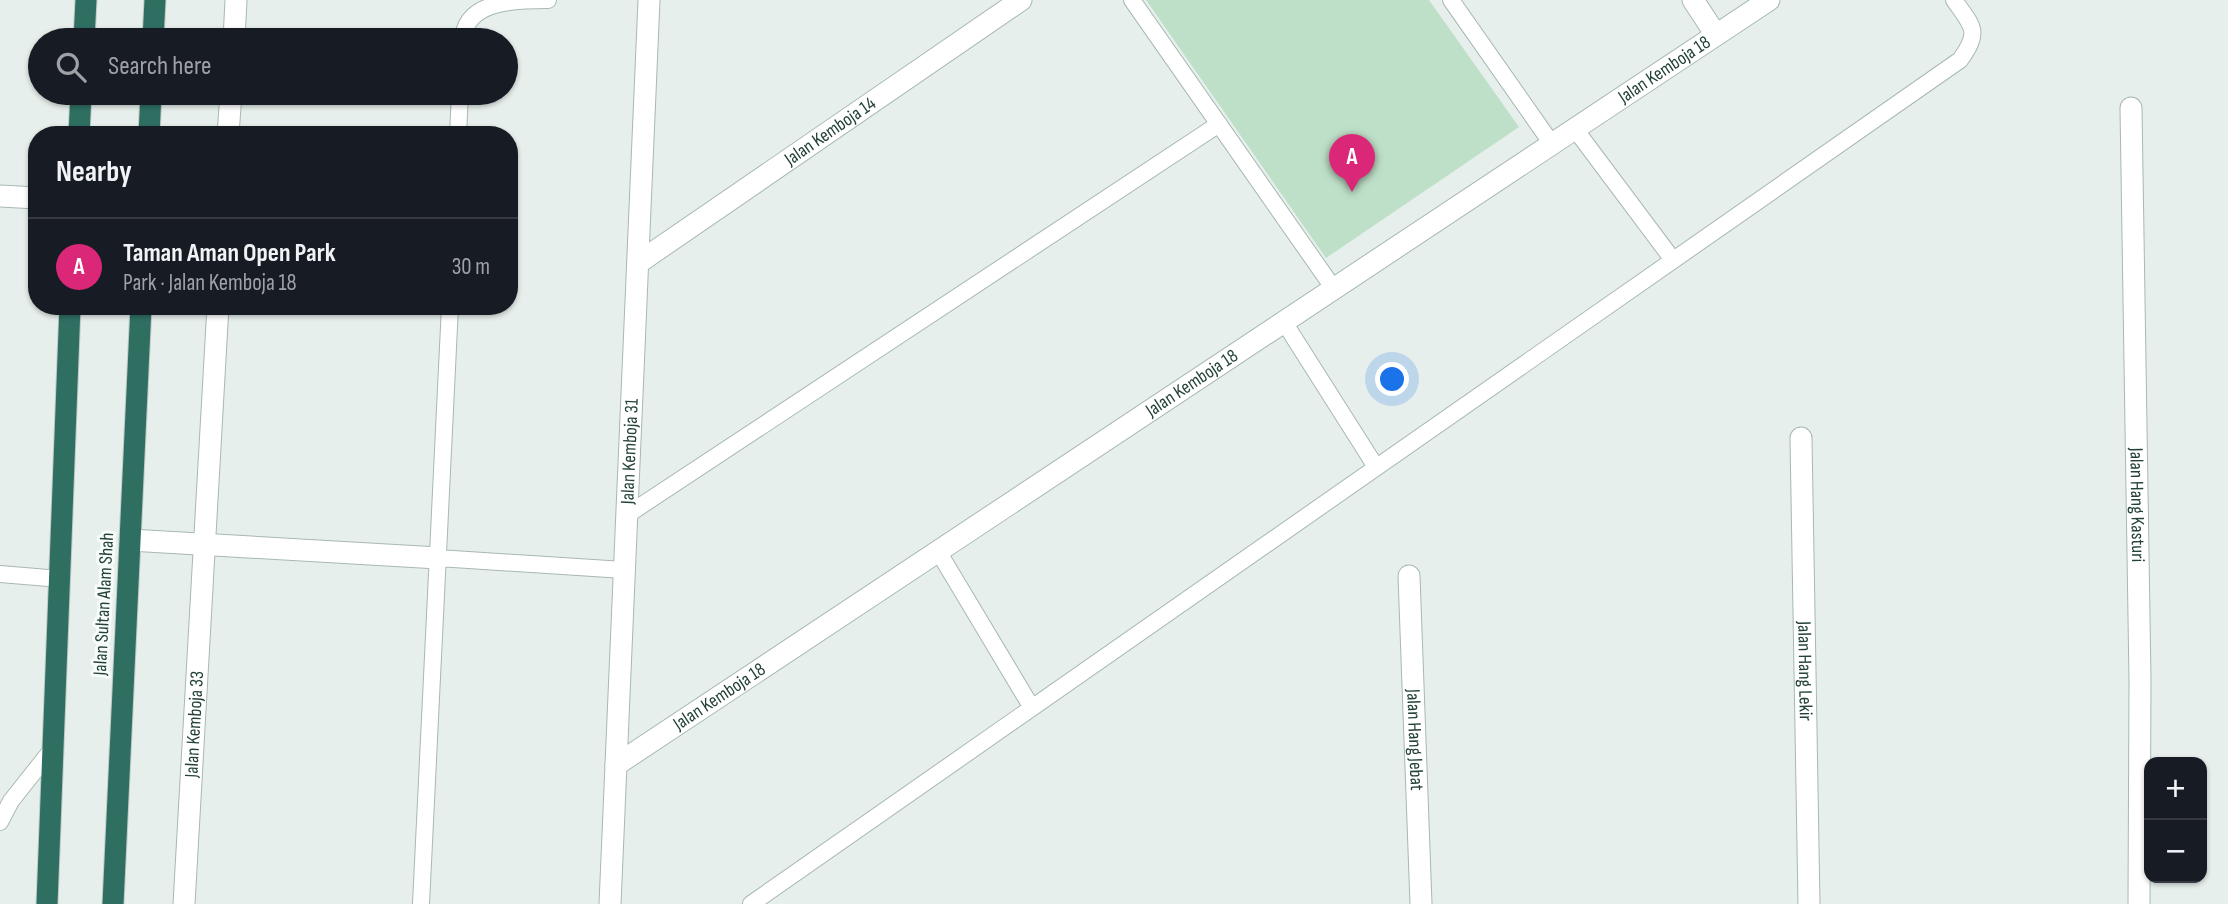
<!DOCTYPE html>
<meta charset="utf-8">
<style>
:root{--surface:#171b24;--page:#20242c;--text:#f1f3f6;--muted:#9ea1a6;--line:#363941;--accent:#db2777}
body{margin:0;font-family:"Sofia Sans Condensed",sans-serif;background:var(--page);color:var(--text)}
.controls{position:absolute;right:21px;bottom:21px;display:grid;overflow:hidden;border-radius:14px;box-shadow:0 2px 5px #0004}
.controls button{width:63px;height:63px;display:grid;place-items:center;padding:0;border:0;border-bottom:2px solid var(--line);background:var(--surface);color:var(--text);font:35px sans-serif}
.you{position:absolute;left:1393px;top:380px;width:24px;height:24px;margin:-18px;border:5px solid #fff;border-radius:50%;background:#1a73e8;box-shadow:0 0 0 10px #1a73e833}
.badge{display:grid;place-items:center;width:46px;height:46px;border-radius:50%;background:var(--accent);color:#fff;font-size:23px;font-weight:700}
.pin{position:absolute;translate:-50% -58px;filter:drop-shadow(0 2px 4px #0008)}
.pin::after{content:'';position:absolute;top:37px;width:24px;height:21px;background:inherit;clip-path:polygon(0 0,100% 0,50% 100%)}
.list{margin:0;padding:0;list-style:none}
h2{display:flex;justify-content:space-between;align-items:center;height:91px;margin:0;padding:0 28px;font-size:30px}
h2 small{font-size:23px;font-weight:400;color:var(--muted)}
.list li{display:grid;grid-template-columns:46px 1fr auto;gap:21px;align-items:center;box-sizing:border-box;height:98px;padding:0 28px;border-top:2px solid var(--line)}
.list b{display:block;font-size:26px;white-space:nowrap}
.list p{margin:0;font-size:23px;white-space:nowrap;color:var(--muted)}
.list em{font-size:23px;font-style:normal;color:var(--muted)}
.icon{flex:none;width:38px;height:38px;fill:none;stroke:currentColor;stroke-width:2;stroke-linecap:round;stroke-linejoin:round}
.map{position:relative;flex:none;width:2228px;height:904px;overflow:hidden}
.search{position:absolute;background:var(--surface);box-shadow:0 2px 5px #0004;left:28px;top:28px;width:490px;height:77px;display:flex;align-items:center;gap:18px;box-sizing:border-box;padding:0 24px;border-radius:38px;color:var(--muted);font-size:26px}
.panel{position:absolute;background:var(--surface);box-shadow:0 2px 5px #0004;left:28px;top:126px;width:490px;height:189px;border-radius:28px}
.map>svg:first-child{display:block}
.green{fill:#bfe0c8}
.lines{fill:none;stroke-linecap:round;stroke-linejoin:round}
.lane-casing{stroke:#a8b8b2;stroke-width:18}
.street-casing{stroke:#a8b8b2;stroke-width:23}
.highway-casing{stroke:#c2cac8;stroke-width:23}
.lane{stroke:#fff;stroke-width:16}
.street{stroke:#fff;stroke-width:21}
.highway{stroke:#2f6f62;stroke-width:21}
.labels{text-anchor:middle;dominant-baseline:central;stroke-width:6;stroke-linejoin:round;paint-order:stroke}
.street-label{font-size:19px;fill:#24423a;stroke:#f7fbf9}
</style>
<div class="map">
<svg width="2228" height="904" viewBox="0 0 2228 904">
<rect width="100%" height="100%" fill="#e6efeb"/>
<!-- green -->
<path class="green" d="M1146,0H1429L1519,127L1326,258Z"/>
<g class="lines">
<defs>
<path id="lane" d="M1132,0L1334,289
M1451,0L1552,144
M463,40C465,0 516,0 548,0
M1575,129L1673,260
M458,135L460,93
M1284,322L1376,467
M627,515L1219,124
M938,551L1032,708
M438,558L624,570
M0,574L60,579
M0,822L11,801L53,748
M421,904L450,306
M751,904L1960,60C1981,31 1973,27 1954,0"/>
<g id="street">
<path d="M1693,0L1716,35"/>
<path d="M234,40L236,0"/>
<path id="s1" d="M2131,108L2140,680L2139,904"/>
<path d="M228,135L231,93"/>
<path d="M0,196L37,198"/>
<path id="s2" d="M638,263L1021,0"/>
<path id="s3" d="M1801,438L1809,904"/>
<path d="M130,540L438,558"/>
<path id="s4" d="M1409,576L1421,904"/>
<path id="s5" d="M616,765L1769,0"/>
<path id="s6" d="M184,904L218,306"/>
<path id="s7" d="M610,904L649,0"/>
</g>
<path id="highway" d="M84,40L86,0
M153,40L155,0
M79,135L81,93
M149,135L151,93
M47,904L70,306
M113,904L141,306"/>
</defs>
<!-- lane casing -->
<use href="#lane" class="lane-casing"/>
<!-- street casing -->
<use href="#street" class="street-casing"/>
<!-- highway casing -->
<use href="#highway" class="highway-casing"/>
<!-- lane -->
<use href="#lane" class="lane"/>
<!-- street -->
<use href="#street" class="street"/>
<!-- highway -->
<use href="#highway" class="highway"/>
</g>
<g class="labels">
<!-- street labels -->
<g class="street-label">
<text stroke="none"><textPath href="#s5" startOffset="1258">Jalan Kemboja 18</textPath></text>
<text stroke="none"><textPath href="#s2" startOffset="233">Jalan Kemboja 14</textPath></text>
<text stroke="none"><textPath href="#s5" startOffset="691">Jalan Kemboja 18</textPath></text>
<text stroke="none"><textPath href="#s7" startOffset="453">Jalan Kemboja 31</textPath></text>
<text stroke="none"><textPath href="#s1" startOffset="397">Jalan Hang Kasturi</textPath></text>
<text transform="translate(104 604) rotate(-87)">Jalan Sultan Alam Shah</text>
<text stroke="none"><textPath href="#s3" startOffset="233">Jalan Hang Lekir</textPath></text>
<text stroke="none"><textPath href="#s5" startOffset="124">Jalan Kemboja 18</textPath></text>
<text stroke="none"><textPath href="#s6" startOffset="180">Jalan Kemboja 33</textPath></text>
<text stroke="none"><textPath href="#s4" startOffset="164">Jalan Hang Jebat</textPath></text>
</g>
</g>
</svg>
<div class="controls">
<button>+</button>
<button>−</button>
</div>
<div class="you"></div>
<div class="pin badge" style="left:1352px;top:192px">A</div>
<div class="search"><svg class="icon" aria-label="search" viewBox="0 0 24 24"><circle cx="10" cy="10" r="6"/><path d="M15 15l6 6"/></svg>Search here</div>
<section class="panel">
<h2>Nearby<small></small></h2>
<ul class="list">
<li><span class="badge">A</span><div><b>Taman Aman Open Park</b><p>Park · Jalan Kemboja 18</p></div><em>30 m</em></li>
</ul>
</section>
</div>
